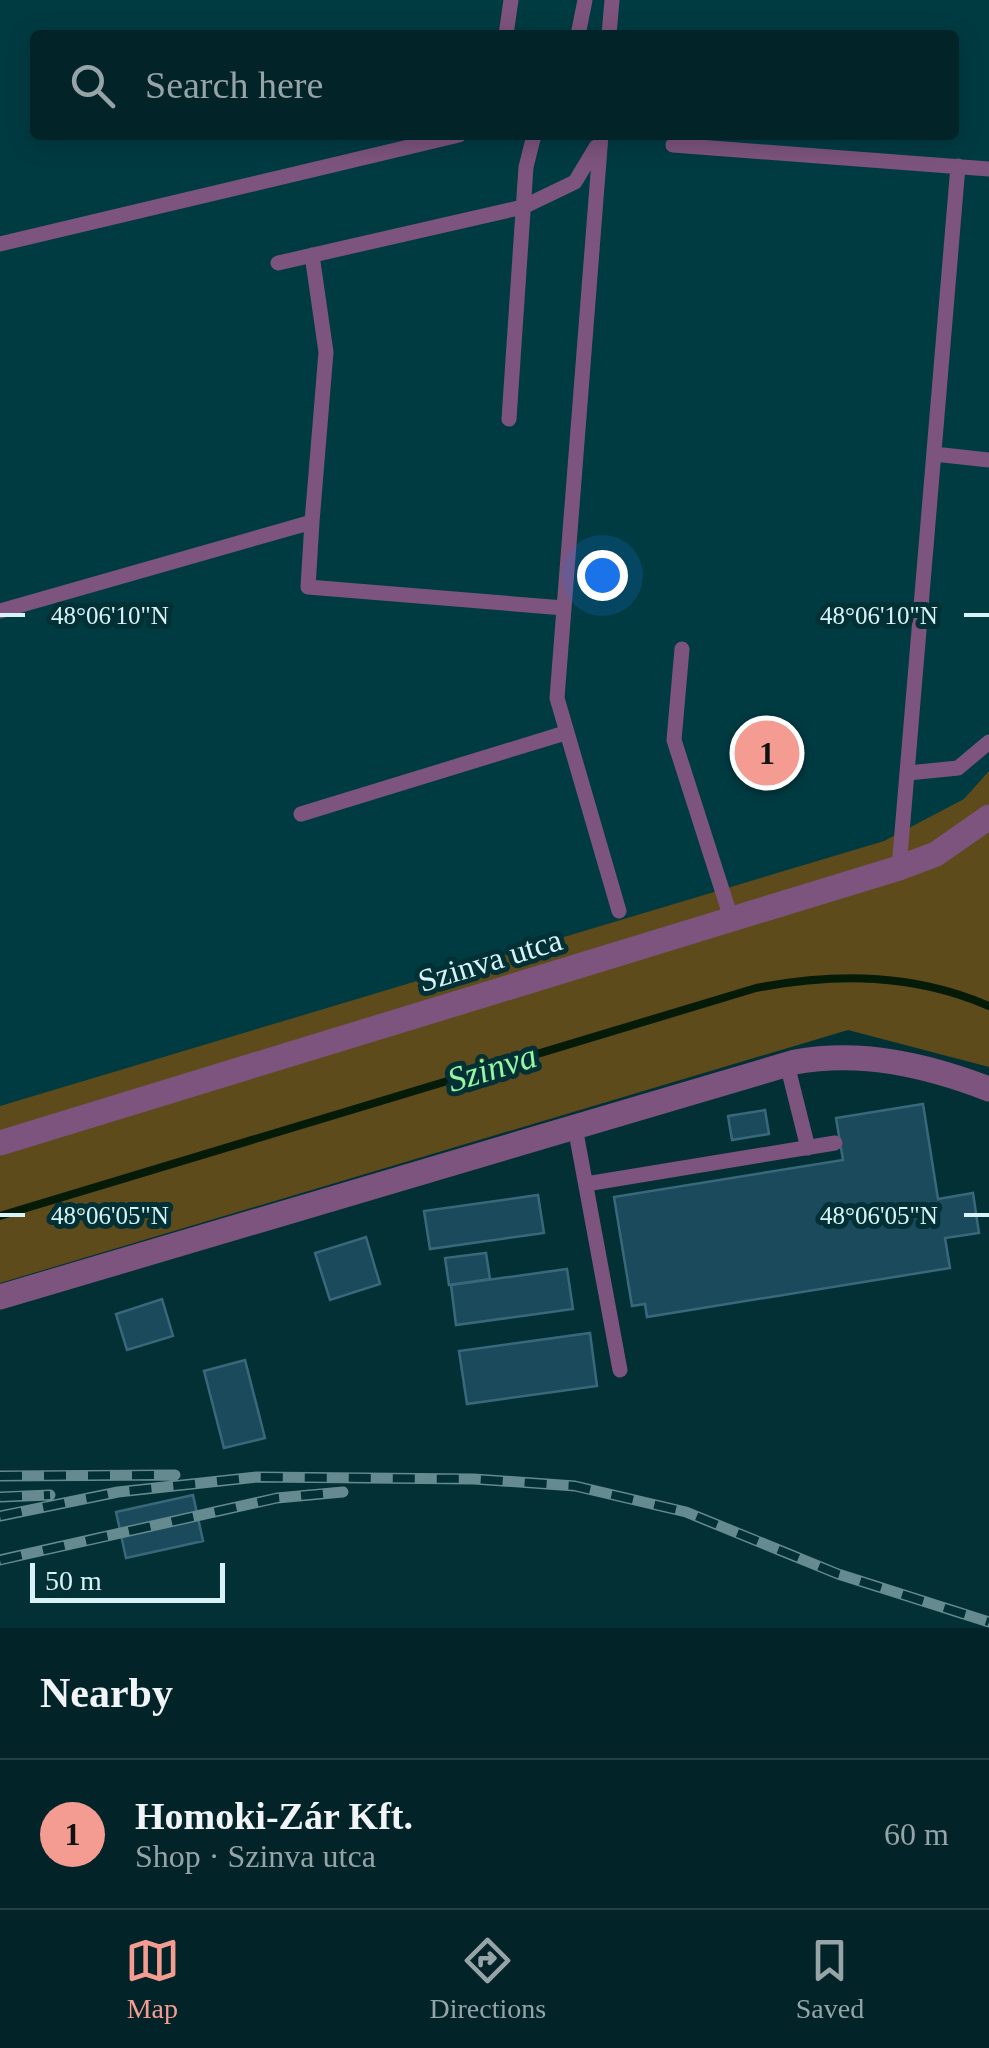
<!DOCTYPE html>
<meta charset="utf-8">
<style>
:root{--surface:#022428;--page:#103034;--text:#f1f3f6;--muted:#96a4a8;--line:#234145;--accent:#f59c92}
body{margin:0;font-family:Georgia,serif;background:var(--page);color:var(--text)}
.scale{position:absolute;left:30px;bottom:25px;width:195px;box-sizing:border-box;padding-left:10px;border:5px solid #d7f3f7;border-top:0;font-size:28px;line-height:35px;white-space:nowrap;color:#d7f3f7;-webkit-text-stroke:8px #023035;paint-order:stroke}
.you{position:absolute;left:602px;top:575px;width:35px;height:35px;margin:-25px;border:8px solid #fff;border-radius:50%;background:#1a73e8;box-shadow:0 0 0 15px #1a73e833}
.badge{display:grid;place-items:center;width:65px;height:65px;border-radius:50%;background:var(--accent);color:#111;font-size:32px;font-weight:700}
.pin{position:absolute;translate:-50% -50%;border:5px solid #fff;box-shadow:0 2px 10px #0006}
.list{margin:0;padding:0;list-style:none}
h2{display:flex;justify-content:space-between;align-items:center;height:130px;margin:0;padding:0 40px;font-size:42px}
h2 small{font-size:32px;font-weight:400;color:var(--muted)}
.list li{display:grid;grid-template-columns:65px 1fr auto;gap:30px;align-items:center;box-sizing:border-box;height:150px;padding:0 40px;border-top:2px solid var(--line)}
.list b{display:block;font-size:38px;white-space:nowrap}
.list p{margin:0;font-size:32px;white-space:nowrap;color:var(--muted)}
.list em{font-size:32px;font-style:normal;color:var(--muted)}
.icon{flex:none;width:55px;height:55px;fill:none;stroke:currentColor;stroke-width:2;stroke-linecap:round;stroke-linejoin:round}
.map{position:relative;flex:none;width:989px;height:1628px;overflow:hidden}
.search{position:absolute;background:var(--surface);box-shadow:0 5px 25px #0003;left:30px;right:30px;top:30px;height:110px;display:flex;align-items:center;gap:25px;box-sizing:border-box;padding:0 35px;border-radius:10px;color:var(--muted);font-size:38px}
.sheet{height:280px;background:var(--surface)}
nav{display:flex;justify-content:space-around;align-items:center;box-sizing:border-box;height:140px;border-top:2px solid var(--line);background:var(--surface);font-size:28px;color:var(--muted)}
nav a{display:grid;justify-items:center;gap:5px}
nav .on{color:var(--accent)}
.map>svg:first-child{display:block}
.built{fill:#003b42;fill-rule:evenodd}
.green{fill:#5e4b1c}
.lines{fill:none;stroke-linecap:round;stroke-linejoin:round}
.stream{stroke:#051b08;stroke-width:8}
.building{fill:#1a4a5c;stroke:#3a687b;stroke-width:2.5}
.service{stroke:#7d547d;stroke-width:15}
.minor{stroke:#7d547d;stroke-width:25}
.rail-casing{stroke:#658a8f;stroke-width:11}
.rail{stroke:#023035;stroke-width:8;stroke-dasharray:22;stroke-linecap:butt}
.ticks{fill:none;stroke:#d7f3f7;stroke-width:4}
.labels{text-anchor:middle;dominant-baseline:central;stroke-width:10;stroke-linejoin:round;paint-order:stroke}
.street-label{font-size:32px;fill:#d7f3f7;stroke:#023035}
.water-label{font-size:35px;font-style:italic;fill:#97f7a1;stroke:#023035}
.ticks-label{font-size:25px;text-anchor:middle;fill:#d7f3f7;stroke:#023035;stroke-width:10;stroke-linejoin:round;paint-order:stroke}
</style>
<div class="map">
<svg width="989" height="1628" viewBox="0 0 989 1628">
<rect width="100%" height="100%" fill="#023035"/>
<!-- built -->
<path class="built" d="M0,0H989V771L965,799L884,841L0,1106ZM35,35H954V135H35Z"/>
<!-- green -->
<path class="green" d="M989,771V1067L848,1030L0,1283V1106L884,841L964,799Z"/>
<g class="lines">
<!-- stream -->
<path class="stream" d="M0,1216L756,988C836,973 913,973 989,1006"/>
</g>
<!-- building -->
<path class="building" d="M923,1104L938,1199L973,1193L979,1233L945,1238L950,1268L647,1317L645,1304L632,1306L614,1197L843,1160L836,1118Z
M765,1110L769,1134L732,1140L728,1116Z
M538,1195L544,1233L430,1249L424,1211Z
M366,1237L380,1284L330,1300L315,1253Z
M486,1253L490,1279L449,1285L445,1258Z
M567,1269L573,1309L456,1325L451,1285Z
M162,1299L173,1336L127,1350L116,1314Z
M590,1333L597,1386L467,1404L459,1351Z
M245,1360L265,1438L224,1448L204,1371Z
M193,1495L203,1541L126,1558L116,1512Z"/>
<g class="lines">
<!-- service -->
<path class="service" d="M506,35L511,0
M578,35L585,0
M609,35L612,0
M601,135L557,698L619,911
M673,145L989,169
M0,244L459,135
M278,263L523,207L575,182L596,147
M509,419L526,167L534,135
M934,454L989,460
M312,522L308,587L564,608
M0,611L312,522L326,352L312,255
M682,649L674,740L732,921
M908,773L958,768L989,742
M301,814L565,733
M899,868L958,166
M787,1064L808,1148
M575,1127L620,1370
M586,1184L835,1143"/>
<!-- minor -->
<path class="minor" d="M0,1143L899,868L936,854L989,817
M0,1297L795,1062C862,1050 926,1065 989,1089"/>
<defs>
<path id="rail" d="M0,1476L175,1475
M0,1497L50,1495
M0,1516L118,1492L257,1477L474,1479L575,1486L686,1512L838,1574L989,1622
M0,1560L277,1498L343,1492"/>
</defs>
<!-- rail casing -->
<use href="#rail" class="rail-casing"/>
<!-- rail -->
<use href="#rail" class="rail"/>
</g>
<!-- ticks -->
<path class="ticks" d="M0,615H25M964,615H989M0,1215H25M964,1215H989"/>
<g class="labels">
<!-- street labels -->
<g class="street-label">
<text transform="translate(490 960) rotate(-17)">Szinva utca</text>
</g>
<!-- water labels -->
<g class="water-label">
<text transform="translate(492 1068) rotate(-17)">Szinva</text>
</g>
</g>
<g class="ticks-label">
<text x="110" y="624">48°06'10"N</text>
<text x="879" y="624">48°06'10"N</text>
<text x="110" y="1224">48°06'05"N</text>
<text x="879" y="1224">48°06'05"N</text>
</g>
</svg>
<div class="scale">50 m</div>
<div class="you"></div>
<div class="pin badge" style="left:767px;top:753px">1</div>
<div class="search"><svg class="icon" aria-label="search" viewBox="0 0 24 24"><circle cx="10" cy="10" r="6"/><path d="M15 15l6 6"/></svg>Search here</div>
</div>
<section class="sheet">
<h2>Nearby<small></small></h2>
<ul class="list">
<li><span class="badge">1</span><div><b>Homoki-Zár Kft.</b><p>Shop · Szinva utca</p></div><em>60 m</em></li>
</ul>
</section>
<nav>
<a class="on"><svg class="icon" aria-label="map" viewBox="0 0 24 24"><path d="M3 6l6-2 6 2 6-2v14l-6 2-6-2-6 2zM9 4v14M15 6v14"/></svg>Map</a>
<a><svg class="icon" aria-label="directions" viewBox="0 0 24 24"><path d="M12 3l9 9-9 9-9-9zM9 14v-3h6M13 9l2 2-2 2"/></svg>Directions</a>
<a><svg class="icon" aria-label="saved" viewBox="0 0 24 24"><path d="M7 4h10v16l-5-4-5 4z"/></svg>Saved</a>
</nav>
